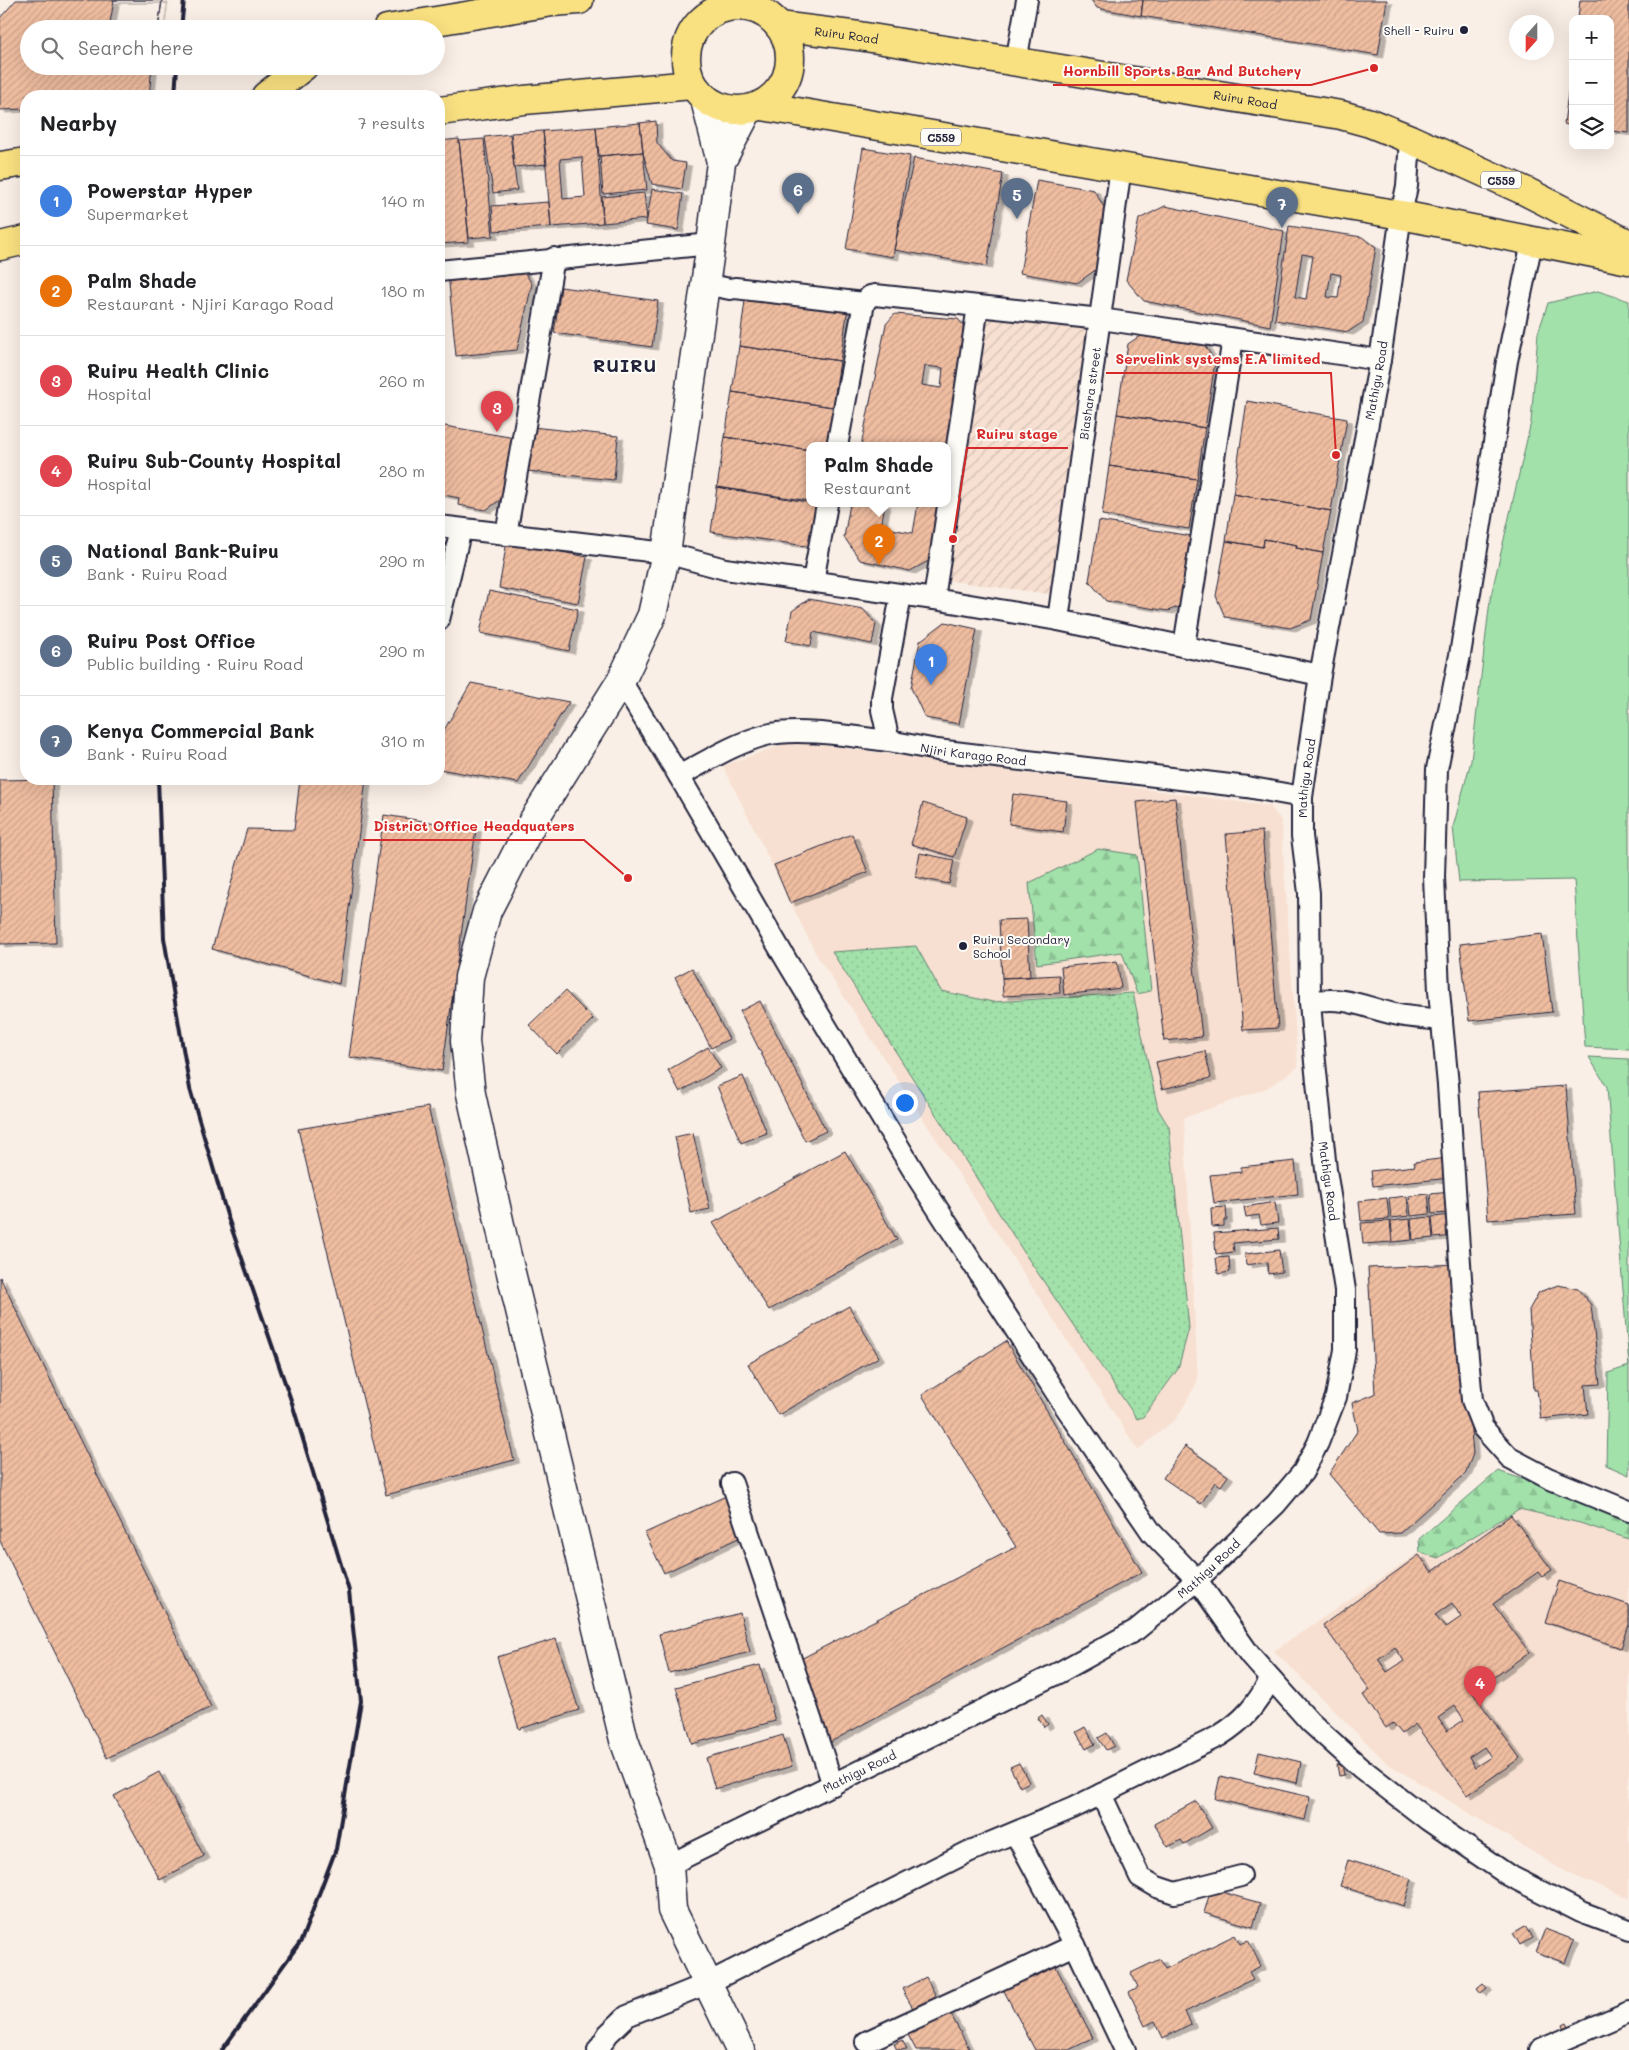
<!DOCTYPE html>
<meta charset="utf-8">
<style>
:root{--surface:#fff;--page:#f2f2f2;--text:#202124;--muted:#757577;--line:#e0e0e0;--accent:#0b8043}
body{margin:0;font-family:Mali,sans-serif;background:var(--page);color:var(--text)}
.controls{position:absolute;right:15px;top:15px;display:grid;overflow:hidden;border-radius:10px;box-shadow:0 5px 20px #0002}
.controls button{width:45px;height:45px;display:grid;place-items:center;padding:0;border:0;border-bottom:1px solid var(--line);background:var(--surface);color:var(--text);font:25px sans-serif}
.compass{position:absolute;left:1509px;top:15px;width:45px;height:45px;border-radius:50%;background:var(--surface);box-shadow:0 5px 20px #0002;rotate:201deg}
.you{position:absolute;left:904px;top:1102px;width:18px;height:18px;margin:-12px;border:4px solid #fff;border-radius:50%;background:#1a73e8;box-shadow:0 0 0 8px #1a73e833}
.badge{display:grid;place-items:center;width:32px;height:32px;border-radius:50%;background:var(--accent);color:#fff;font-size:16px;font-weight:700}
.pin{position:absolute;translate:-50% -41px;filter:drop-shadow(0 1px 2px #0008)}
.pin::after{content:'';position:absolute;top:26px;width:18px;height:15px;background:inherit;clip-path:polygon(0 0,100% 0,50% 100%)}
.popup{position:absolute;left:806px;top:442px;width:145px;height:65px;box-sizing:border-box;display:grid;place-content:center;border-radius:10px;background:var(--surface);filter:drop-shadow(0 1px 4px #0005);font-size:16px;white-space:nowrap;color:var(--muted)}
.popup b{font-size:19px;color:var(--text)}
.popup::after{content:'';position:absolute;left:50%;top:100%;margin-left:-10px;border:10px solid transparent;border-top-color:var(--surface)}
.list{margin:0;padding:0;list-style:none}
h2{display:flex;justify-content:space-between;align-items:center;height:65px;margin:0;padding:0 20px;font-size:21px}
h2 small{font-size:16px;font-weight:400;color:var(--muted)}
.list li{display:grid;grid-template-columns:32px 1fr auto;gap:15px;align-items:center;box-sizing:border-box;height:90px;padding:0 20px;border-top:1px solid var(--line)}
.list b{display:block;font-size:19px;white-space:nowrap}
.list p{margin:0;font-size:16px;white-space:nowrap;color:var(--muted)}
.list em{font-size:16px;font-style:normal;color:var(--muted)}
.icon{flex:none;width:28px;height:28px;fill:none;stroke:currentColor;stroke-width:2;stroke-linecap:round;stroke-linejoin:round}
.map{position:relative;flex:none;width:1629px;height:2050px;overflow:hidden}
.search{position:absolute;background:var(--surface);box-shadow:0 5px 20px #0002;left:20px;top:20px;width:425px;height:55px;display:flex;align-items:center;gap:12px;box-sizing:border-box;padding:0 18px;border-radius:28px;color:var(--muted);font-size:19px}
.panel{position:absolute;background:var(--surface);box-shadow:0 5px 20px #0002;left:20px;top:90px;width:425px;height:695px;border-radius:20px}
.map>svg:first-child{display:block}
.built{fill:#f7e0d1}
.industrial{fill:url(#industrial-furrows)}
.grass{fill:#a2e1aa;stroke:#628272}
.forest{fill:url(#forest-firs);stroke:#628272}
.park{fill:url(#park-dots);stroke:#628272}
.building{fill:url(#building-hatch);stroke:#22223b;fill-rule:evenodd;filter:url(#shadow)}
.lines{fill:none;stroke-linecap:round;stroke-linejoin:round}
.street-casing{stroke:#22223b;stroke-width:24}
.secondary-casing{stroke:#22223b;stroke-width:31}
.primary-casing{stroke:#22223b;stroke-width:31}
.street{stroke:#fdfcf7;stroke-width:20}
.secondary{stroke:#fdfcf7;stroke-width:28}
.primary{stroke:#f9e181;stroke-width:28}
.rail{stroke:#22223b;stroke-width:4}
.poi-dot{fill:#22223b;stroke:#fdfcf7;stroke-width:2}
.labels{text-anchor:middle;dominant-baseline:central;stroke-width:4;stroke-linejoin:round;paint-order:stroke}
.shield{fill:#fdfcf7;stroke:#646373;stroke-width:1}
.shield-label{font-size:11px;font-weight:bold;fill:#22223b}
.poi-label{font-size:12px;fill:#22223b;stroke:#fdfcf7;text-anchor:end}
.street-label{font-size:12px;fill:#22223b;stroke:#fdfcf7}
.district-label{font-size:18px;font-weight:bold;letter-spacing:1px;fill:#22223b;stroke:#fdfcf7}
.leader{fill:none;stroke:#d62828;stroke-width:2}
.callout-dot{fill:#d62828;stroke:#fdfcf7;stroke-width:2}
.callout-label{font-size:14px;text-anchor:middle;font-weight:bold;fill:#d62828;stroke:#fdfcf7;stroke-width:4;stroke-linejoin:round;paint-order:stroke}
</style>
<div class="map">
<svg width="1629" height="2050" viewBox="0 0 1629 2050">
<defs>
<pattern id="industrial-furrows" width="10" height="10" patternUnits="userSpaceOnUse" patternTransform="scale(1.25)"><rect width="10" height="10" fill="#f7e0d1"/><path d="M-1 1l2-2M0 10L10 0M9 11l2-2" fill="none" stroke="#d3c0b4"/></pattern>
<pattern id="forest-firs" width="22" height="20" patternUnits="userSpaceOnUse" patternTransform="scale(1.25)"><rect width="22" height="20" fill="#a2e1aa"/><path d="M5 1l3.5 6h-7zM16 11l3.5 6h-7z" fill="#8bc193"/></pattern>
<pattern id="park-dots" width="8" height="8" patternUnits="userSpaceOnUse" patternTransform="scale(1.25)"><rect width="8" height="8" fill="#a2e1aa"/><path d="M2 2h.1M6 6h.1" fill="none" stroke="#8bc193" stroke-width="1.8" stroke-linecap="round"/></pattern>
<pattern id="building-hatch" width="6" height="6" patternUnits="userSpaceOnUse" patternTransform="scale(1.25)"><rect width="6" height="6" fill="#efbda0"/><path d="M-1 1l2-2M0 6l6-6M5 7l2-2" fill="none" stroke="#cda28b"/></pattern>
<filter id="shadow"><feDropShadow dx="5.5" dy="3" stdDeviation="0" flood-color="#0004"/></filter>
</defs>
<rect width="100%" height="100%" fill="#faefe6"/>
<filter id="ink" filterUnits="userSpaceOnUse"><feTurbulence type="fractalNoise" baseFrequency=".02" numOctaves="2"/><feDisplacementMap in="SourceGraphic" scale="10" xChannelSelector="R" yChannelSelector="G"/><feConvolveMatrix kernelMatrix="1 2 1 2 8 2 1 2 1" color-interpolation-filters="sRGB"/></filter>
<g filter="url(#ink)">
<!-- built -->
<path class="built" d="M792,741L1270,806L1281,820L1298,1067L1267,1088L1184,1118L1198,1380L1177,1418L1138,1450L816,954L723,766Z
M1513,1489L1629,1528V1898L1567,1873L1387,1763L1274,1651Z"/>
<!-- industrial -->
<path class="industrial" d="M981,312L1093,328L1056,595L944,580Z"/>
<!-- grass -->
<path class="grass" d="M1598,291L1629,301V1049L1585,1047L1574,880L1459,882L1453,827L1471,761L1490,600L1531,422L1538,333L1548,303Z
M1589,1057L1629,1059V1366L1607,1087Z
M1629,1366V1475L1606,1465L1608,1373Z"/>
<!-- forest -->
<path class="forest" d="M1098,849L1137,855L1151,991L1137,994L1122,952L1037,964L1029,883Z
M1498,1471L1546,1487L1629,1520V1539L1580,1523L1519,1509L1438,1558L1420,1552L1419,1539Z"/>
<!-- park -->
<path class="park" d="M916,946L941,991L993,1002L1133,993L1158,1109L1169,1127L1189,1328L1178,1369L1143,1417L1137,1419L1027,1257L832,952Z"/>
<!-- building -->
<path class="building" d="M16,0H162L158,29H29V66H152L149,96H26V109L0,110V18Z
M114,0H162L158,29H109Z
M1091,0H1143L1141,16L1097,8Z
M1143,0H1387L1378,55L1141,16Z
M1580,0H1629V133L1610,131V19H1578Z
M1573,56V126L1564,124Z
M656,121L657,143L672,161L686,163L682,189L652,184L643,153L640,123Z
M640,123L643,152L599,156L596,127Z
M596,127L603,223L551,227L543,131ZM582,157L585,197L563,199L560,159Z
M543,131L547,164L514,167L511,133Z
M510,134L517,190L493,193L485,137Z
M459,139L469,242L439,244V141Z
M484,139L493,236L469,238L459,141Z
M863,148L910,156L893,257L846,249Z
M643,152L647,190L603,194L600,156Z
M914,158L1003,174L987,266L894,250Z
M1037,180L1094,190L1108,214L1097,269L1077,283L1020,273Z
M652,189L683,194L678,230L646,225Z
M644,193L647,219L603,223L602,197Z
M549,202L551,227L494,231L492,206Z
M1165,206L1284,231L1270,326L1144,301L1126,280L1139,219Z
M1289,226L1362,237L1376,247L1363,322L1348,332L1275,320ZM1302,254L1313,256L1306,299L1295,297ZM1331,273L1341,275L1338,298L1327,297Z
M520,265L532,284L517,350L456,356L448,273Z
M561,287L658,301L652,347L554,333Z
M746,293L848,308L840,361L739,346Z
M895,314L958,319L969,332L948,446H861L886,324ZM925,366L943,368L941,388L922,385Z
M1147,331L1202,340L1215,362L1205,428L1117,414L1128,344Z
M739,346L840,361L833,407L732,392Z
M732,392L833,407L827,446H810V450L725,437Z
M1247,401L1347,419L1331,511L1233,494Z
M1117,414L1205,428L1197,479L1109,466Z
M439,425L515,438L503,498L486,510L458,505L459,498L439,494Z
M532,427L618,436L614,480L527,471Z
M725,437L810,450V501L717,487Z
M1109,466L1197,479L1189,529L1102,515Z
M717,487L819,504L813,547L711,532Z
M1233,494L1331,511L1323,553L1296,548L1297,545L1264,539L1263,547L1226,541Z
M850,504H885L881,527L913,533L918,504H943L934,558L910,571L860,560L844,537Z
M1099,521L1197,537L1187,603L1168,611L1106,601L1089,581Z
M1264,539L1297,545L1296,548L1323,553L1311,620L1290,628L1225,617L1216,596L1226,541L1263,547Z
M507,541L587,557L578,603L499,588Z
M489,591L578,609L569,651L480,633Z
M809,599L863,609L876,624L872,644L813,632L811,646L786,641L792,611Z
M945,622L977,629L959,724L925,718L911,688L920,641Z
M471,683L569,702L518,783L439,769V739Z
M52,779L56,943L0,944V780Z
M300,779H366L339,984L212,949L247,829L294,830Z
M1013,794L1067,801L1063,832L1009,824Z
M1175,798L1202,1037L1164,1041L1137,802Z
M923,803L967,817L954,857L911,844Z
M384,815L476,829L442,1071L349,1057Z
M1262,831L1278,1028L1243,1030L1226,834Z
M852,834L868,872L790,903L774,865Z
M920,853L954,860L949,884L915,877Z
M1027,919L1030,977L1002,978L999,920Z
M1542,934L1552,1012L1469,1021L1460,944Z
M1117,961L1121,988L1064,995L1061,967Z
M692,968L729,1039L711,1048L675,977Z
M1059,975L1060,993L1003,996L1002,978Z
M565,991L593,1019L557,1054L529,1025Z
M760,1001L826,1131L805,1141L740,1011Z
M708,1047L721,1068L680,1092L668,1070Z
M1205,1051L1211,1078L1162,1089L1156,1062Z
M743,1076L767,1133L741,1143L717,1086Z
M1566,1086L1576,1214L1488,1220L1478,1092Z
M428,1107L514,1460L386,1495L298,1129Z
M693,1133L710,1209L691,1213L675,1137Z
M845,1151L897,1240L769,1310L713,1223Z
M1448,1158L1450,1178L1373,1186L1371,1171L1415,1166L1414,1162Z
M1295,1161L1298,1194L1214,1203L1210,1175L1241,1172V1167Z
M1451,1192L1453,1213L1432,1214L1430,1194Z
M1428,1194L1430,1214L1411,1216L1409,1196Z
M1407,1196L1409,1216L1391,1218L1389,1198Z
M1387,1198L1389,1219L1361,1221L1359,1201Z
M1275,1202L1278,1223L1261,1225L1259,1215L1246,1217L1244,1207Z
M1226,1207L1227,1220H1224V1226L1212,1227L1211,1208Z
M1452,1215L1454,1236L1434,1238L1432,1217Z
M1431,1217L1433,1238L1413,1240L1411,1219Z
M1410,1219L1412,1240L1393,1242L1391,1221Z
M1390,1221L1392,1242L1363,1244L1361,1223Z
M1278,1228L1279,1239L1233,1243L1234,1252L1216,1254L1214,1233Z
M1279,1250L1282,1272L1268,1274L1267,1262L1246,1265L1245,1254Z
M1229,1257L1230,1272L1218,1274L1216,1258Z
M1457,1264L1473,1454L1465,1474L1400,1533L1379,1534L1329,1474L1358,1430L1352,1403L1375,1394L1368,1268Z
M0,1277L211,1707L107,1758L0,1541Z
M1558,1285L1578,1289L1591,1305L1600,1384L1585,1385L1588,1414L1541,1419L1537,1390H1534L1529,1310L1539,1292Z
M849,1306L879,1357L778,1415L748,1364Z
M1006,1341L1142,1572L827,1744L793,1663L1016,1547L922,1395Z
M1185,1446L1228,1476L1221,1486L1215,1482L1201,1504L1163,1478Z
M728,1495L747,1534L664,1573L645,1533Z
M1511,1515L1552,1570L1542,1577L1538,1572L1493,1604L1529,1652L1473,1693L1520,1758L1467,1795L1415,1724L1402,1734L1393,1723L1386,1728L1363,1695L1370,1690L1323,1625L1419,1555L1432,1572ZM1452,1603L1461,1617L1445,1628L1435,1615ZM1395,1647L1404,1661L1387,1672L1378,1659ZM1455,1706L1464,1720L1447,1731L1438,1718ZM1484,1747L1491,1757L1475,1767L1469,1757Z
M1559,1581L1629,1605V1625L1621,1648L1545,1622Z
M740,1613L750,1652L669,1673L659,1634Z
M556,1639L579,1710L519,1729L497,1657Z
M760,1665L775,1721L692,1744L676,1687Z
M1042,1715L1048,1724L1044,1727L1038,1718Z
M1085,1727L1095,1744L1086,1749L1076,1732Z
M1107,1733L1114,1746L1106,1750L1098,1738Z
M783,1735L792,1766L715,1789L706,1758Z
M1259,1752L1301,1762L1297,1783L1254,1773Z
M1019,1763L1029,1782L1020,1787L1010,1767Z
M1342,1764L1344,1775L1339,1776L1337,1765Z
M159,1772L204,1856L160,1880L114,1796Z
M1220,1776L1310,1797L1305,1820L1215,1799Z
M1196,1801L1212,1828L1184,1844L1181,1840L1168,1847L1154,1824Z
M1348,1860L1412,1879L1404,1906L1340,1886Z
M1211,1889L1260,1903L1253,1927L1204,1913Z
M1525,1926L1532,1938L1520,1945L1513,1933Z
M1545,1929L1574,1940L1565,1963L1536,1952Z
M1235,1935L1240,1944L1248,1940L1261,1966L1249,1972L1253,1979L1185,2012L1191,2024L1163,2038L1155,2021L1145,2026L1129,1992L1138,1987L1131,1973L1160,1959L1165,1969Z
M1054,1963L1093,2038L1069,2050H1035L1003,1989Z
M926,1977L938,2000L915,2012L902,1989Z
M1483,1983L1487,1988L1481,1993L1477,1988Z
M949,2011L970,2050H916L907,2033Z
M1566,2022L1569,2028L1564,2030L1562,2024Z
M902,2040L907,2049L897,2050L894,2044Z"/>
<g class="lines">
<defs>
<g id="street">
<path d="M1016,62L1027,0"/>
<path d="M1532,242L1507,361L1460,655L1437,769L1434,877L1439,991L1448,1085L1462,1293L1472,1400L1483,1428L1510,1458L1548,1478L1629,1511"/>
<path d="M439,271L711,244"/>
<path d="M705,284L730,289L735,288L864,303L870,296L875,295L1101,319L1380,360"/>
<path d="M837,446L864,303"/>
<path d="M439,526L666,553L725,569L934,599L1058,620L1320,675"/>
<path d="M506,535L554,258"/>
<path d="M813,581L827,504"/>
<path id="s1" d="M901,595L882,698V710L889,741L937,750L1247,787L1302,797"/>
<path d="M934,599L978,306"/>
<path d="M439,620L461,529"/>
<path id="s2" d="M1058,620L1121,167"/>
<path d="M1184,646L1233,339"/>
<path d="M621,681L679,776L788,963L919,1180L1062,1402L1152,1533L1197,1580L1250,1655L1310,1722L1361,1768L1428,1820L1508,1875L1581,1912L1629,1930"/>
<path d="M679,776C707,761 735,743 766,735C799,727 855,737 889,741"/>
<path d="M1310,1002C1347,995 1364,1008 1399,1015C1413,1018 1428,1018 1442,1020"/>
<path d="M732,1483L833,1785"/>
<path d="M1101,1794L1140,1877L1157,1887L1175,1893L1241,1876"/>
<path id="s3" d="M669,1865L1060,1672L1136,1630L1197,1580L1276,1504L1303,1472L1318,1443L1336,1397L1345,1350V1290L1326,1170L1315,1062L1310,1002L1309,893L1302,836V797L1320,675L1380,360L1401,215L1407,186L1410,139"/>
<path d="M1075,1945L1125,2050"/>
<path d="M866,2042L1075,1945L1015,1833"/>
<path d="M598,2050L608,2034L627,2016L706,1984L968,1852L1073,1808L1219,1736C1246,1719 1255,1706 1271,1679"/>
<path d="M1540,2050L1629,2012"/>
</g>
<path id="secondary" d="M705,100L721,162L711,244L666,553L652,615L621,681L533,821L487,911L469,977L465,1041L471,1094L506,1252L624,1740L669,1865L672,1910L740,2050
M721,162L748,110"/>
<g id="primary">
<circle cx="738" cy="58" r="52"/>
<path id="s4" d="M779,26L859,36L1341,115L1370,123L1410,139L1525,191L1629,244"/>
<path d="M387,29L552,2L579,0"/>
<path d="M266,96L304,66"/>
<path d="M762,106L1401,215L1629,260"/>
<path d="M439,111L524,100L692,85"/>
<path d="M0,166L26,162"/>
<path d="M0,246L26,240"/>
</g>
</defs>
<!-- street casing -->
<use href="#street" class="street-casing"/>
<!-- secondary casing -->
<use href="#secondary" class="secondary-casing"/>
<!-- primary casing -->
<use href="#primary" class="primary-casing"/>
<!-- street -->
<use href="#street" class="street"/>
<!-- secondary -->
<use href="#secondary" class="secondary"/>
<!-- primary -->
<use href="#primary" class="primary"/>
<!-- rail -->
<path class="rail" d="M181,29L184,0
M175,96L177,66
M158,779L164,938L190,1089L227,1215L292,1403L349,1591L361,1701L336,1849L301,1941L222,2050"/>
</g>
</g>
<!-- markers -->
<g class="poi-dot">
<circle cx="1464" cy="30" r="5"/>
<circle cx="963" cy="946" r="5"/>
</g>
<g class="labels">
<!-- shield labels -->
<g class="shield">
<rect x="921" y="128.5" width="40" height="17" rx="4"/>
<rect x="1481" y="171.5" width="40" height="17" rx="4"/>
</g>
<g class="shield-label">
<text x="941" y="137">C559</text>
<text x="1501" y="180">C559</text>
</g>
<!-- poi labels -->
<g class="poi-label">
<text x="1454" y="30">Shell - Ruiru</text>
<text x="973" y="939" text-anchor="start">Ruiru Secondary<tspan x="973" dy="14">School</tspan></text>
</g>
<!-- street labels -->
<g class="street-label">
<text stroke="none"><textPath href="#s4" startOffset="68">Ruiru Road</textPath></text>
<text stroke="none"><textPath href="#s4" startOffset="472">Ruiru Road</textPath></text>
<text stroke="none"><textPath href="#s3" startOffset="1862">Mathigu Road</textPath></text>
<text stroke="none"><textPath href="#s2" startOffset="229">Biashara street</textPath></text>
<text stroke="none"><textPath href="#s1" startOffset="234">Njiri Karago Road</textPath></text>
<text stroke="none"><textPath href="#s3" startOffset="1458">Mathigu Road</textPath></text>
<text transform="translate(1329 1181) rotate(82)">Mathigu Road</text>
<text stroke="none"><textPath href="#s3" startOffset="618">Mathigu Road</textPath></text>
<text stroke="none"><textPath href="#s3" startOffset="212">Mathigu Road</textPath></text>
</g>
<!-- district labels -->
<g class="district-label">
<text x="625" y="365">RUIRU</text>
</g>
</g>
<!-- callouts -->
<path class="leader" d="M1374 68L1311 85H1053M1336 455L1331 373H1106M953 539L967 448H1068M628 878L584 840H363"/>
<g class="callout-dot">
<circle cx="1374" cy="68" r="5"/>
<circle cx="1336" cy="455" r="5"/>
<circle cx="953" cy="539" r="5"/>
<circle cx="628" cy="878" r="5"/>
</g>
<g class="callout-label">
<text x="1182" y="76">Hornbill Sports Bar And Butchery</text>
<text x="1218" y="364">Servelink systems E.A limited</text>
<text x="1017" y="439">Ruiru stage</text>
<text x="474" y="831">District Office Headquaters</text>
</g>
</svg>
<div class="controls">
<button>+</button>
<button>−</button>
<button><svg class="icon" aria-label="layers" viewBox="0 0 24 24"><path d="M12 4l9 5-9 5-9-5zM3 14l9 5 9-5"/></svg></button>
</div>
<svg class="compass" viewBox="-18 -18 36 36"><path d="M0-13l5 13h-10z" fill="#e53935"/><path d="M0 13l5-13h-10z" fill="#757577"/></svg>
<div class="you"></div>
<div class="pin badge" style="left:931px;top:685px;background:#3f7fe0">1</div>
<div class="pin badge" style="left:879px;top:565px;background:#e8710a">2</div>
<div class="popup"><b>Palm Shade</b>Restaurant</div>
<div class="pin badge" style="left:497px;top:432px;background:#e0444e">3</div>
<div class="pin badge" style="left:1480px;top:1707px;background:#e0444e">4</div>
<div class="pin badge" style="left:1017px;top:219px;background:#5c6f8a">5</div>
<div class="pin badge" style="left:798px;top:214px;background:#5c6f8a">6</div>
<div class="pin badge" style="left:1282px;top:228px;background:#5c6f8a">7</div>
<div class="search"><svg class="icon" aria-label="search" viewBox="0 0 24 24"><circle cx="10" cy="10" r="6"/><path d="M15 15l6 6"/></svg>Search here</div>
<section class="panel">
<h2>Nearby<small>7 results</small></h2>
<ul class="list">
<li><span class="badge" style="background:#3f7fe0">1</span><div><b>Powerstar Hyper</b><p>Supermarket</p></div><em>140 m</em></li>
<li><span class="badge" style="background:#e8710a">2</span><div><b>Palm Shade</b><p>Restaurant · Njiri Karago Road</p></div><em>180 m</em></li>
<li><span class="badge" style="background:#e0444e">3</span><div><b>Ruiru Health Clinic</b><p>Hospital</p></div><em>260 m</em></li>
<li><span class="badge" style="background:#e0444e">4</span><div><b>Ruiru Sub-County Hospital</b><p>Hospital</p></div><em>280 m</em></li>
<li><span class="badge" style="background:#5c6f8a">5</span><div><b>National Bank-Ruiru</b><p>Bank · Ruiru Road</p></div><em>290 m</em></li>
<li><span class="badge" style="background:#5c6f8a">6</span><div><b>Ruiru Post Office</b><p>Public building · Ruiru Road</p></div><em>290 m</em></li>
<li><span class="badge" style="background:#5c6f8a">7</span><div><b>Kenya Commercial Bank</b><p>Bank · Ruiru Road</p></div><em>310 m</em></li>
</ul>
</section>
</div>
